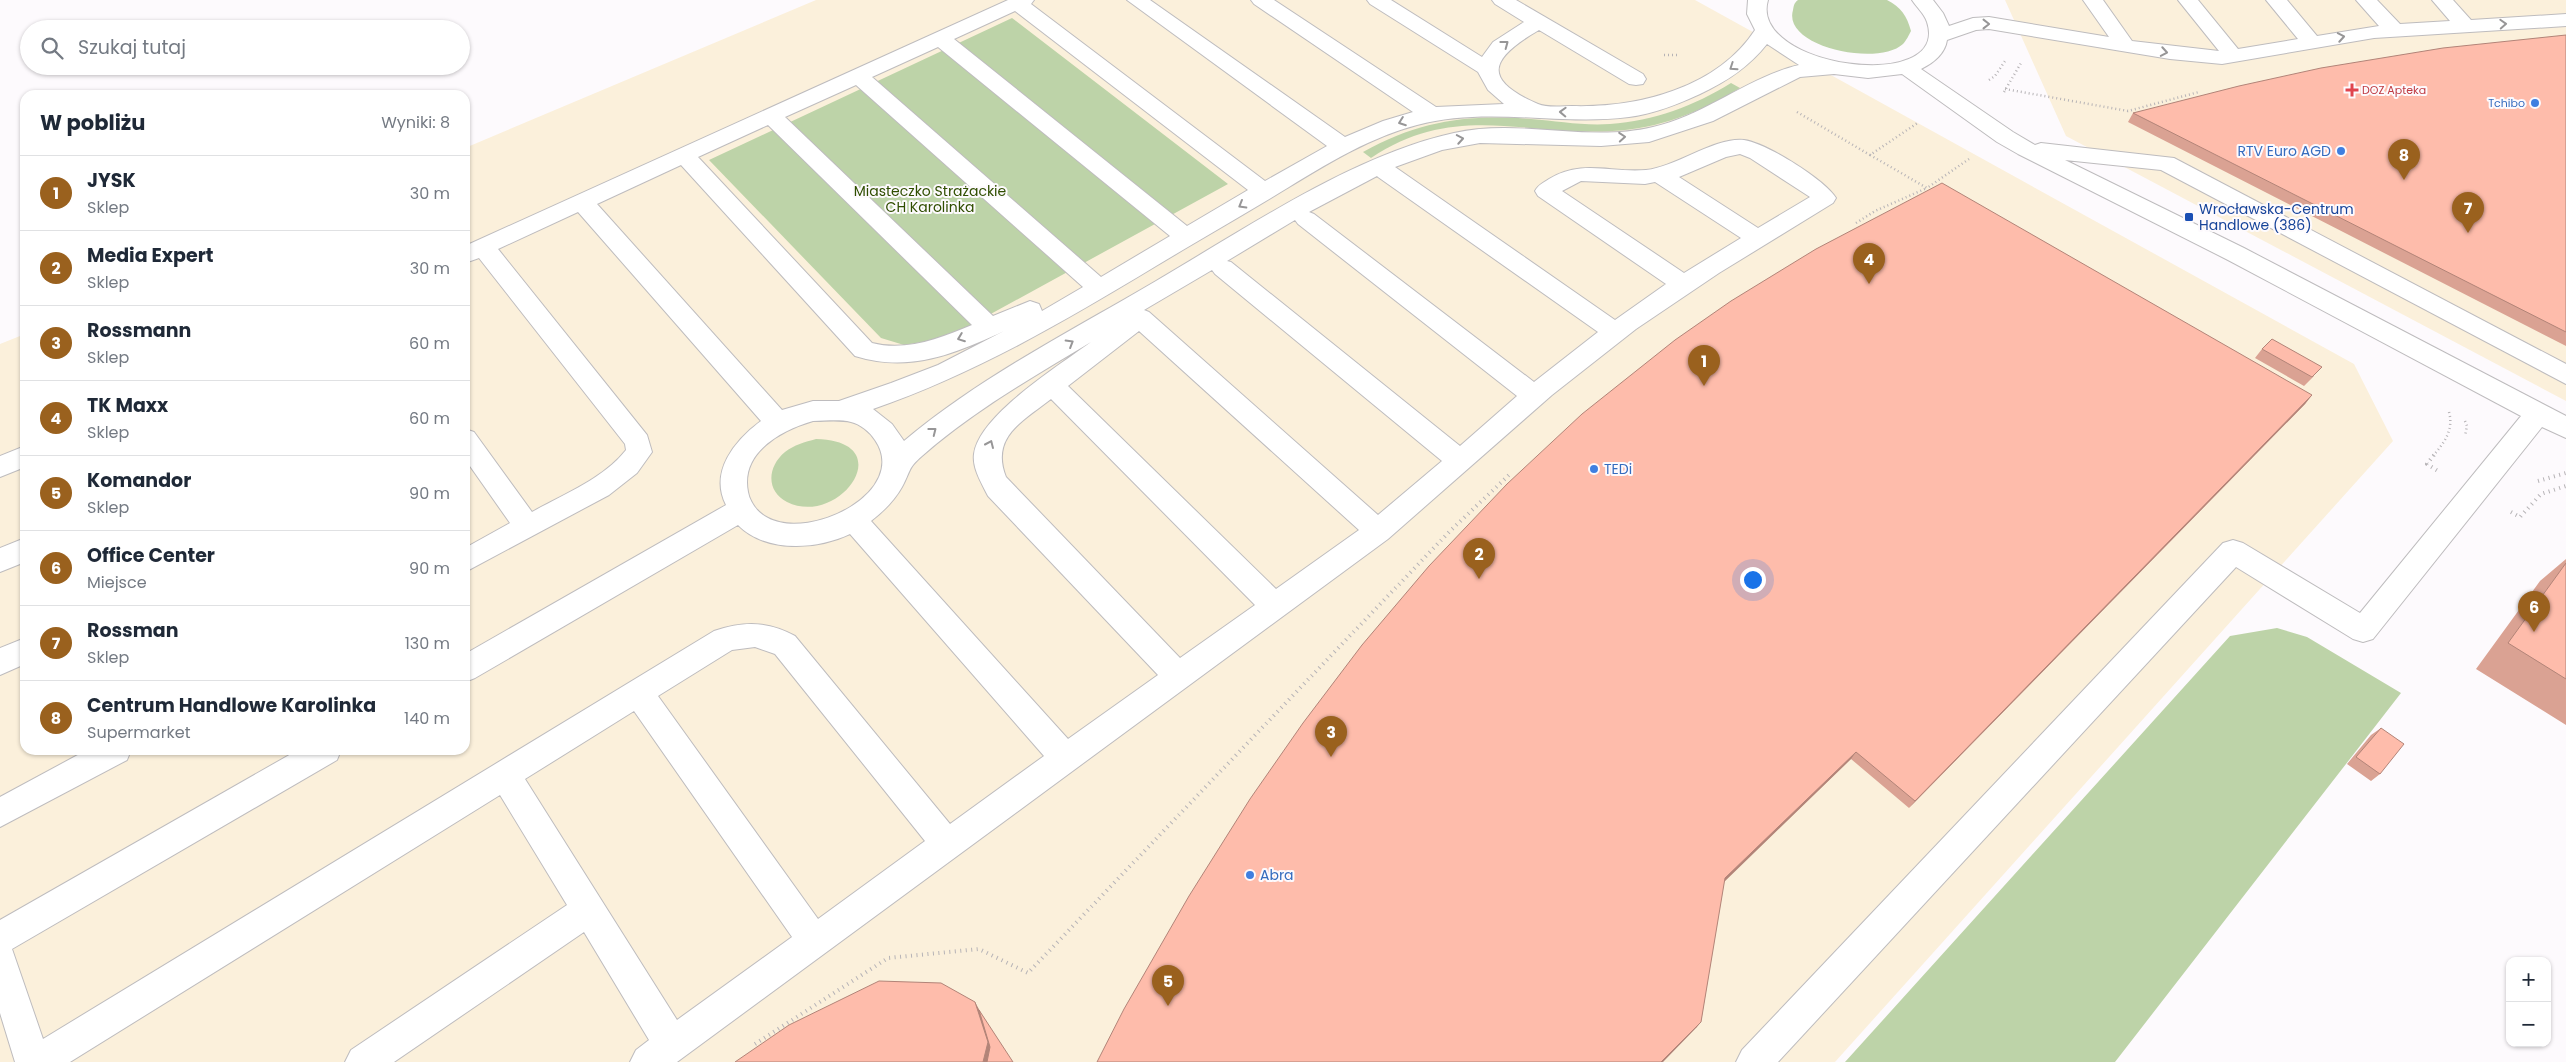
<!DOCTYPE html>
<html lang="pl">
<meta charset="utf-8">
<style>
:root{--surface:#fff;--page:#f6f6f7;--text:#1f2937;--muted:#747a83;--line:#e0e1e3;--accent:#9a611e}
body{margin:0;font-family:Poppins,sans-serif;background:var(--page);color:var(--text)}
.controls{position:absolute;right:15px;bottom:15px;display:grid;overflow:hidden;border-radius:10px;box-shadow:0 1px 4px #0004}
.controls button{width:45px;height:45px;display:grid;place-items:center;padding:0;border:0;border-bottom:1px solid var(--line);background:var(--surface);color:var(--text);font:25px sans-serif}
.you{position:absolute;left:1752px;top:579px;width:18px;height:18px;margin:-12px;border:4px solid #fff;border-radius:50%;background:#1a73e8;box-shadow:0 0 0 8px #1a73e833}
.badge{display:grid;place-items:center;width:32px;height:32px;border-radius:50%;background:var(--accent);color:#fff;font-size:16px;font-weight:700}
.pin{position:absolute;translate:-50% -41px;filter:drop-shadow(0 1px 2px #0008)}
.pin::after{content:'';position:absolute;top:26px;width:18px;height:15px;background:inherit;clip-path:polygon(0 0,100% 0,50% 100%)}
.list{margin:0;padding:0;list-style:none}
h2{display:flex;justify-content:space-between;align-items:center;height:65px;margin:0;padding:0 20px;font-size:21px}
h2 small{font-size:16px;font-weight:400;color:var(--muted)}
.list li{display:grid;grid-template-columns:32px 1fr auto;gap:15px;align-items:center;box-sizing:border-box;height:75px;padding:0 20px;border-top:1px solid var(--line)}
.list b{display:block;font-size:19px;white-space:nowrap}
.list p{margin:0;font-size:16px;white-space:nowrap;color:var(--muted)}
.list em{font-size:16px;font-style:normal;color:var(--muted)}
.icon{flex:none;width:28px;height:28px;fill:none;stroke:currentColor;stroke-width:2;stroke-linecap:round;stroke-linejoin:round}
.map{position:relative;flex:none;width:2566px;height:1062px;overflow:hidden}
.search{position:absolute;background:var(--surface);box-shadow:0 1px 4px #0004;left:20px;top:20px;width:450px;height:55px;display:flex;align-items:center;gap:12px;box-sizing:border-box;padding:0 18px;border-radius:28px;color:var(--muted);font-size:19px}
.panel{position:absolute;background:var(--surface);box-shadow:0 1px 4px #0004;left:20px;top:90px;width:450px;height:665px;border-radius:15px}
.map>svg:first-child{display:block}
.commercial{fill:#fbf0db}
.green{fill:#bdd3a8}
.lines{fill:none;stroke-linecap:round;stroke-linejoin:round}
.minor-casing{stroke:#bebcbe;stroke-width:2}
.path-far1{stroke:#b6b3b6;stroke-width:2.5;stroke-dasharray:1 3;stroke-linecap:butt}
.path{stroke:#b6b3b6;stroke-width:4;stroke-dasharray:1 4.5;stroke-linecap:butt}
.minor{fill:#fff;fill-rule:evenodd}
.wall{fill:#daa293}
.shaded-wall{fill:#b28478}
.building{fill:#febcab;stroke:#b28478}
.oneway{stroke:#979697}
.health-dot{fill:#e0444e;stroke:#fdfafd;stroke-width:2}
.shop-dot{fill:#3f7fe0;stroke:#fdfafd;stroke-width:2}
.transit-dot{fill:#1a4fb4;stroke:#fdfafd;stroke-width:2}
.labels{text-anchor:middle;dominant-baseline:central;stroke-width:4;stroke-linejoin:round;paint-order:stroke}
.far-health-label{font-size:11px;fill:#be3a42;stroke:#fdfafd;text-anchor:start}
.far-shop-label{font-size:11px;fill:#366cbe;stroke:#fdfafd;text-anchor:end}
.shop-label{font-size:14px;fill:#366cbe;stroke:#fdfafd;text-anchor:start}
.park-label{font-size:14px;fill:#304e00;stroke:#fdfafd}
.transit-label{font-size:14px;fill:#164399;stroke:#fdfafd;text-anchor:start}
</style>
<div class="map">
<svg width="2566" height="1062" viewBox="0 0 2566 1062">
<rect width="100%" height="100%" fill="#fdfafd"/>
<!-- commercial -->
<path class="commercial" d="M816,0H1695L2354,364L2393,441L1835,1062H0V344L25,334V750H465V148Z
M2005,0H2566V401L2066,136Z"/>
<!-- green -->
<path class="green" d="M1798,0H1887C1901,7 1907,16 1911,31C1909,35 1906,41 1903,44C1878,67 1782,47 1793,10C1794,5 1794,3 1798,0Z
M1012,18L1228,184L947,338L904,345L881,338L709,160Z
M1731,83L1740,88C1700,112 1659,129 1612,131C1523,136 1455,102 1371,158L1363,152C1419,121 1467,114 1531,119C1557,121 1584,126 1610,124C1654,121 1694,106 1731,83Z
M816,439C902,441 839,528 787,502C766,491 767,467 785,452C794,445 805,442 816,439Z
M2277,628L2307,637L2401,693L2115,1062H1845L2230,636Z"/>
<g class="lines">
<defs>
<path id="minor" d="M1008,0H1034L1031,4L1265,181L1327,146L1127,0H1150L1345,137L1383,121L1413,112L1254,4L1251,0H1274L1436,107L1504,104L1488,90L1478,72L1370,4L1367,0H1391L1482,57L1493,42L1524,22L1495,4L1492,0H1516L1643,74L1646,79L1643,84L1636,85L1629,84L1539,30C1491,58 1480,79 1538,104C1547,108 1563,106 1572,106C1638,108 1717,88 1755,30L1747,14L1748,0H1768C1748,67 1951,95 1927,22C1924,13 1917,8 1912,0H1933L1943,13L1949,26L1973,18L1989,17L2109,37L2083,0H2103L2132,41L2219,51L2178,0H2198L2238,49L2298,39L2266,0H2287L2317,36L2379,26L2356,0H2377L2400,24L2450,21L2432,0H2453L2471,20L2566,14V26L2374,38L2222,64L2170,59L1989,29L1976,30L1947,40C1945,54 1933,63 1921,69L2013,132L2035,145L2041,143L2174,158L2566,364V384L2161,170L2065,160L2244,248L2566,416V438L2542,427L2373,639L2363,642L2353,639L2236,567L1778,1062H1736L1742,1050L2223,543L2233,540L2243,543L2360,613L2521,416L2228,260L2018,154L1997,142L1902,74L1868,78L1834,74L1800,77L1713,121L1649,142L1601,146L1480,143L1442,150L1395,167L1615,320L1666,284L1538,196L1535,191C1538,185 1543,183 1549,179C1582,159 1610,173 1646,170C1676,167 1715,137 1744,140C1766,143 1824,179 1836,198L1833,203L1719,273L1636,329L1552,395L1388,539L677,1062H630L636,1050L649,1040L584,932L394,1062H345L351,1050L567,905L500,795L70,1062H15L0,1013V920L298,750H341L337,760L12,949L43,1039L714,631C744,621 767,621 795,636L950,824L1044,756L850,534C816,550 766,553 738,525L475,678L465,682V654L726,505C709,472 735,440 761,421L578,212L498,249L647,435L652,452L637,473L609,495L465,572V548L510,523L465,459V429L474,432L532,512C564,494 603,479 626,450L625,444L479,258L465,263V246ZM1015,11L1248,190L1187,226L954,39ZM1767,44L1799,65C1748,77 1706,115 1653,127C1588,143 1520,118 1454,133C1353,155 1245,229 1156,281C1071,331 980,377 904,441L892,424L873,409C974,374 1065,321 1156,266C1194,243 1233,221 1271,198C1317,170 1364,139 1417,125C1486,106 1559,126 1629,117C1654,114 1678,104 1700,94C1726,82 1749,67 1767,44ZM938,47L1170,236L1101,277L872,77ZM856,85L1083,287L1042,311L1039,304L1030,301L993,316L785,117ZM768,125L972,325C941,338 906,352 872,343L698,157ZM1740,154L1750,158L1810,197L1758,228L1679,177L1726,157ZM681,165L855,356C910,373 954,354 1004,331L938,365L891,383L839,401H813L782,410L597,204ZM1377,176L1378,177L1598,332L1534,382L1314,214L1309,212ZM1581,181L1645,184L1655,182L1741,238L1684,273L1562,191ZM1295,220L1298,224L1517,396L1460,446L1231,262L1227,261ZM1212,270L1215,274L1442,461L1378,515L1149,312L1144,310ZM1139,331L1359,530L1276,589L1068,386ZM1091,342C1060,365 979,415 974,454C972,468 982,484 988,496L1158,675L1068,739L871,521C884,511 894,501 902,487C911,471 907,469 922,456C973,411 1033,377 1091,342ZM1051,399L1255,605L1180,658L1006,477C990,437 1023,421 1051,399ZM813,421C826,421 839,419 851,422C860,424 870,432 875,440C910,491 811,541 768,518C758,513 750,503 748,492C740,452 782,430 813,421ZM755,647L775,654L925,841L818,919L658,696L732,650ZM634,711L792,937L677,1020L525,779Z
M25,446V467L0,477V456Z
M25,538V562L0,572V548Z
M25,638V664L0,675V648Z
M87,750H131L127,760L0,827V797Z"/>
</defs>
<!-- minor casing -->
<use href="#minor" class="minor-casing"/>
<!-- path-far1 -->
<path class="path-far1" d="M1664,55H1678
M1989,80L1995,76L2005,61
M2005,89L2128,111L2199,92
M2004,92L2021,63
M1797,112L1870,155L1919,122
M1870,155L1927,188L1969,159
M1856,223L1875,211L1927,188
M2465,421L2467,426L2465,436
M2433,456C2444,443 2454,430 2449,412"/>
<!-- path -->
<path class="path" d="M2434,455L2427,464L2438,471
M2538,481L2566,473
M2511,512L2520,517L2541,494L2566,486
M755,1044L888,958L979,949L1028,973L1449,532L1510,474"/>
<!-- minor -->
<use href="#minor" class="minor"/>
</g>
<!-- wall -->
<path class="wall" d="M2566,35V346L2128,122L2133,113Z
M2262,349L2314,376L2304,386L2255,358Z
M2312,395L2305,404L1909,808L1851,759L1724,881L1701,1022L1696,1028L1097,1062Z
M2566,559V725L2476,669L2540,581Z
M2381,728L2380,774L2371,781L2347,764L2371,735Z"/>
<!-- shaded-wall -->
<path class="shaded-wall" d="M2312,395L2305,404L1909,808L1915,801Z
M1856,752L1851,759L1721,885L1725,878Z
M975,1002L981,1013L993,1053L991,1062H983Z
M1701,1022L1696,1028L1663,1062H1661Z"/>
<!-- building -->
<path class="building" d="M2566,35V332L2133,113L2239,86L2321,68L2443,48Z
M1942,183L2312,395L1915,801L1856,752L1725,878L1701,1022L1661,1062H1097L1124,1009L1189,896L1250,799L1303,723L1362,645L1429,566L1507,484L1582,414L1675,340L1731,301L1816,249Z
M2272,339L2322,367L2312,377L2262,349Z
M2566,563V679L2508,643Z
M2381,728L2404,744L2380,774L2356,757Z
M879,981L941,983L975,1002L988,1042L983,1062H735L789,1025Z
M979,1010L1013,1062H987L990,1047Z"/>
<!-- one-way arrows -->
<defs><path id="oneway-chevron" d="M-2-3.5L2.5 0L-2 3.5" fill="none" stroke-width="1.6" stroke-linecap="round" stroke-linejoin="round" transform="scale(1.25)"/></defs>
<g class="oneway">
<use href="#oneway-chevron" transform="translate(1986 24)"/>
<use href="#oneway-chevron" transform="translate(2503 24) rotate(-3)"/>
<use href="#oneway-chevron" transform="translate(2341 37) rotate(-10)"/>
<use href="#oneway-chevron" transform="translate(1505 44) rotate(-37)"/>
<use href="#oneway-chevron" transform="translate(2164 52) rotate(10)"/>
<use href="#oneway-chevron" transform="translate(1733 67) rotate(146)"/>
<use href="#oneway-chevron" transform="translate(1563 112) rotate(-178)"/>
<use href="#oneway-chevron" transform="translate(1402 122) rotate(160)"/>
<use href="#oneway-chevron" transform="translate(1622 137) rotate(-4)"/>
<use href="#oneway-chevron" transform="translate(1460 139) rotate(-10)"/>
<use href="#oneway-chevron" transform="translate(1242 205) rotate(150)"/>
<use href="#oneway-chevron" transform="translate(961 338) rotate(159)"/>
<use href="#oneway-chevron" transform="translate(1070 343) rotate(-31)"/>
<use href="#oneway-chevron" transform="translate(933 431) rotate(-38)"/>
<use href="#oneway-chevron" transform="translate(990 444) rotate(-66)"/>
</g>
<!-- markers -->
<path class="health-dot" d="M2349.5 82.5h5v5h5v5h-5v5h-5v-5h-5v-5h5z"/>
<g class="shop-dot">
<circle cx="2535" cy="103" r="5"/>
<circle cx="2341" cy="151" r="5"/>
<circle cx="1594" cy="469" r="5"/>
<circle cx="1250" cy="875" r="5"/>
</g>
<rect class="transit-dot" x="2184" y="212" width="10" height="10" rx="2.5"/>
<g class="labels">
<!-- far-health labels -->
<g class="far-health-label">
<text x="2362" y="90">DOZ Apteka</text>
</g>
<!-- far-shop labels -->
<g class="far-shop-label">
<text x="2525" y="103">Tchibo</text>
</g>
<!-- shop labels -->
<g class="shop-label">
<text x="2331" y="151" text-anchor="end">RTV Euro AGD</text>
<text x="1604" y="469">TEDi</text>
<text x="1260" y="875">Abra</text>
</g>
<!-- park labels -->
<g class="park-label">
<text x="930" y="191">Miasteczko Strażackie<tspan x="930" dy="16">CH Karolinka</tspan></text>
</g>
<!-- transit labels -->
<g class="transit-label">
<text x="2199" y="209">Wrocławska-Centrum<tspan x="2199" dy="16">Handlowe (386)</tspan></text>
</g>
</g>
</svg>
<div class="controls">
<button>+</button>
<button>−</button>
</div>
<div class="you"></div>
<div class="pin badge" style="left:1704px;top:386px">1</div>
<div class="pin badge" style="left:1479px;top:579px">2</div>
<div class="pin badge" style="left:1331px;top:757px">3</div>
<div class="pin badge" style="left:1869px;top:284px">4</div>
<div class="pin badge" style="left:1168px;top:1006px">5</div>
<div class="pin badge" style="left:2534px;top:632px">6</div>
<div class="pin badge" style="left:2468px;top:233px">7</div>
<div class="pin badge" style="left:2404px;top:180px">8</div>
<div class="search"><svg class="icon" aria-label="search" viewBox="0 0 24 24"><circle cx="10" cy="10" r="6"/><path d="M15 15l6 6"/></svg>Szukaj tutaj</div>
<section class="panel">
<h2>W pobliżu<small>Wyniki: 8</small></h2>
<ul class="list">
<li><span class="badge">1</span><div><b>JYSK</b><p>Sklep</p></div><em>30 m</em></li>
<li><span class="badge">2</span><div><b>Media Expert</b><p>Sklep</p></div><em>30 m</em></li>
<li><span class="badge">3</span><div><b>Rossmann</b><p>Sklep</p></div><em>60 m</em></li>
<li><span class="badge">4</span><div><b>TK Maxx</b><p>Sklep</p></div><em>60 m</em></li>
<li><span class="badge">5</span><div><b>Komandor</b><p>Sklep</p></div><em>90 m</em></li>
<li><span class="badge">6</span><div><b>Office Center</b><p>Miejsce</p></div><em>90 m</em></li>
<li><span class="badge">7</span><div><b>Rossman</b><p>Sklep</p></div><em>130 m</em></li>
<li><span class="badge">8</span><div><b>Centrum Handlowe Karolinka</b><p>Supermarket</p></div><em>140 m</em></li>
</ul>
</section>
</div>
